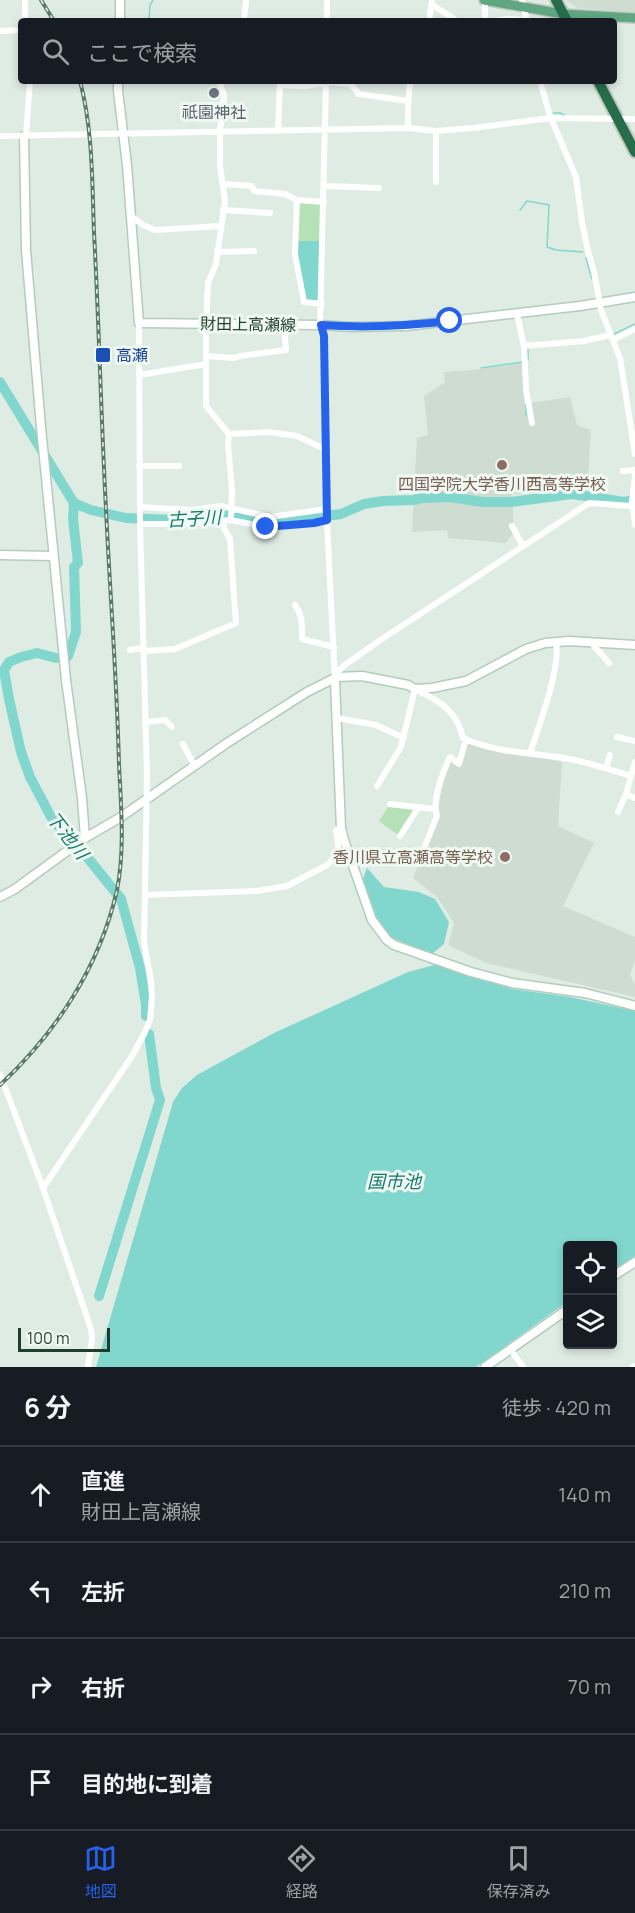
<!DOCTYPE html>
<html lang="ja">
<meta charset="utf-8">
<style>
:root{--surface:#171b24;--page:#242831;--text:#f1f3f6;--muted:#9ea1a6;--line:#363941;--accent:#2563eb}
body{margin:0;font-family:Manrope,"Noto Sans JP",sans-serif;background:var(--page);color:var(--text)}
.controls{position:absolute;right:18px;bottom:18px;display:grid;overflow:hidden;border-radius:6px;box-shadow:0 3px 9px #0003}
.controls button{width:54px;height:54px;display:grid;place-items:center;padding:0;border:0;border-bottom:2px solid var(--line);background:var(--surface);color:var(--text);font:30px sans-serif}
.scale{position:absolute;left:18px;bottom:15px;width:92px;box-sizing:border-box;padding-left:6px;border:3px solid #1f3e2d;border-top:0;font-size:16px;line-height:21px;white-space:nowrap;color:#1f3e2d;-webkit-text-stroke:4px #f0f8f2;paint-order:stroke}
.stop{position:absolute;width:18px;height:18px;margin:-14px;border:4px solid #2563eb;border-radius:50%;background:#fff}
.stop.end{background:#2563eb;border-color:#fff;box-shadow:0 2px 6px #0008}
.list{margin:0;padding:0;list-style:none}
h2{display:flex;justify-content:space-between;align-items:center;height:78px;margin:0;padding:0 24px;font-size:26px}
h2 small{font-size:20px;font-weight:400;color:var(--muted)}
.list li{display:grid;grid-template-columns:39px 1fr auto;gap:18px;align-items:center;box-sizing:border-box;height:96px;padding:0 24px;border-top:2px solid var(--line)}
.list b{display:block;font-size:22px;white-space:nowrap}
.list p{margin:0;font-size:20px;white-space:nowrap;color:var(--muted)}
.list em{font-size:20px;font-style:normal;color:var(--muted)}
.icon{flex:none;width:33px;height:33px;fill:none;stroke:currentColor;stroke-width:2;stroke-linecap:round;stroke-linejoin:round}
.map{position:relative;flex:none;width:635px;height:1367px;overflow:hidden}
.search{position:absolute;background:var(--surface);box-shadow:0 3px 9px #0003;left:18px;right:18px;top:18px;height:66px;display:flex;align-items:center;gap:15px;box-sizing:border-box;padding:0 21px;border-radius:6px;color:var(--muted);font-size:22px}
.sheet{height:462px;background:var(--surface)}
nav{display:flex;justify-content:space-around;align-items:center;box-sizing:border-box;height:84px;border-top:2px solid var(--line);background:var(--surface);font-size:16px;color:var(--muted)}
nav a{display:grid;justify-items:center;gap:3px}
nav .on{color:var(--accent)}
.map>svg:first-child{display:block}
.built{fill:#cedcd2}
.green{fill:#b6e0b6}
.water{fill:#81d7ce}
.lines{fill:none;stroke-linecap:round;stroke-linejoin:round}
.stream{stroke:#81d7ce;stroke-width:1.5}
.river{stroke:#81d7ce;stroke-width:10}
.secondary-casing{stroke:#b2cdbc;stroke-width:11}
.primary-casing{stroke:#c0c9c4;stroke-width:12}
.highway-casing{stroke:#c0c9c4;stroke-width:14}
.street{stroke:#fff;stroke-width:6}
.secondary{stroke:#fff;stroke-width:8}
.primary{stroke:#5fa681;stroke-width:9}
.highway{stroke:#276d4c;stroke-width:10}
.rail-casing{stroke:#597a68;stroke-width:4}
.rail{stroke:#f0f8f2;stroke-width:1.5;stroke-dasharray:4.5;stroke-linecap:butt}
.route{stroke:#2563eb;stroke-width:8}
.worship-dot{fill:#6b7280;stroke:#f0f8f2;stroke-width:2}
.transit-dot{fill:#1a4fb4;stroke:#f0f8f2;stroke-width:2}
.education-dot{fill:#8d6e63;stroke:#f0f8f2;stroke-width:2}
.labels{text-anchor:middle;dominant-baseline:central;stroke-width:6;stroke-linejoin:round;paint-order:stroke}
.worship-label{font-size:16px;fill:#5b616d;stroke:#f0f8f2}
.street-label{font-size:16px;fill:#1f3e2d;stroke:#f0f8f2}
.transit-label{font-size:16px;fill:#164399;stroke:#f0f8f2;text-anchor:start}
.education-label{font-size:16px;fill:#785e54;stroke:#f0f8f2}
.water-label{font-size:18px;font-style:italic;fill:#137a70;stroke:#f0f8f2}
</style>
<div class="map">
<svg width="635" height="1367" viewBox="0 0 635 1367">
<rect width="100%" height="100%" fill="#dfece3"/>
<!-- built -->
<path class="built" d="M566,0H635V12L577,8Z
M523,363L524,404L570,397L577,425L591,430L587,493L512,494L514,532L506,543L448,538L447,530L412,532L417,438L428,435L424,396L445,382L444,372L474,370Z
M466,743L562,762L558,826L594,843L563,906L635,937V961L630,975L635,985V997L486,963L448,945L454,923L437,897L413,878L440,816L438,809L444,776L451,760L461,767Z"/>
<!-- green -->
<path class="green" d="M298,203L321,204L320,241H297Z
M388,807L415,810L398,835L379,821Z"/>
<!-- water -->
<path class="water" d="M297,241H320L319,301L304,300L297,254Z
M367,868L384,887L419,892L435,899L449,922L444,944L432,954L390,937L378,922L361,884Z
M438,964L512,989L570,997L635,1011V1256L613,1271L612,1246H568L567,1302L476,1367H96L173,1102L182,1088L197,1075L274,1033L408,972Z"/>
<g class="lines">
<!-- stream -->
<path class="stream" d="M149,21L150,5L153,0
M553,113H560L566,116
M520,210L527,201L549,205L547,247L556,250L583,252
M586,258L592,279
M614,334L635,324
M528,348V360
M481,368L523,362
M526,405V416"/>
<!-- river -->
<path class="river" d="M0,382L74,503L91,510L126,518L175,520L221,514L239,515L262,522H280L341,514L364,504L383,501L413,500L422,498L450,497L482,502H511L572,494L624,502L635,500
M68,656L76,632L74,567L78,563L73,519L74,503
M56,658L37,653L21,657L9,662L4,670L9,699L21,752L30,777L51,817L66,836L83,852L121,899L140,968L146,1005V1016
M99,1296L160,1100L156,1088L149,1034"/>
<defs>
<path id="secondary" d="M120,21V0
M118,81V91L127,165L139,323L320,325L351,327L406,326L580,306L635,297
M24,136L26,250L41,427L66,680L82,798L85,838
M0,555L53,556
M335,681L341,828L344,840L372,920L387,940L394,945L471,972L512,983L585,993L635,1006
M0,897L15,889L85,838L121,817L227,743L307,692L337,677L362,676L408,685L415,689L432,688L466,681L526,649L545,643L569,641L635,645
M612,1277L635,1262
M485,1367L568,1309"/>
<path id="primary" d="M484,0L563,14L635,18"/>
<path id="highway" d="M556,0L567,21
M598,81L635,152"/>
</defs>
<!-- secondary casing -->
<use href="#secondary" class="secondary-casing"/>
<!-- primary casing -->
<use href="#primary" class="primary-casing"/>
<!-- highway casing -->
<use href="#highway" class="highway-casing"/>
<!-- street -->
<path class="street" d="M25,0V21
M485,0V21
M522,0L527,21
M431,4L457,21
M244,21L246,0
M327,21V0
M429,21L432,1
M494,21L508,19L527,20
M0,31L21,30
M219,81L224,95L220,132V166L225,201L216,264L208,283L206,325V406L229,434L228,445L232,490L231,520
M326,81L320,325L324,336L327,521L335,681
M540,81L550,116L576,177L582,222L588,251L594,272L601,310L620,358L635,454
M326,82L350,84L359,94L408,101
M280,85L305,86L326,83
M408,128V108L410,81
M278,131L280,81
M26,135L30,81
M0,136L408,128L436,131L473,128L551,118L635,119
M436,182V131
M224,184L252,186L254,191L285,194L297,200L324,202
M325,186L379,188
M297,200L295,254L304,302L322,304
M223,210L270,213
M131,216L143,225L155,230L220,226
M217,252L254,251
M517,314L524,346L526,389L532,423
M613,340L635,329
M524,346L584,341L610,335
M206,356L234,358L240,356L286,350L284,325
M139,375L206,364
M229,434L269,432L297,436L327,450
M139,466H179
M623,471L635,470
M635,475L632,502L635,525
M140,507L192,510L221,506L270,517L327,509
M140,524H178L231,520L266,527L327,521
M512,526L523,546
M295,605C303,616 302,625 302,639L334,647
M593,642L594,646L609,663
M130,650L143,648
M143,651L175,649L236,623L230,539L224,528L223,521
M335,674L346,664L385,637L589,503L632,506
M337,718L376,725L404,738
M145,722L165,720L172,727
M617,737L635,741
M183,744L194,765
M530,753C539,726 561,668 556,642
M606,768L610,755
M631,776L635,762
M377,786L401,747L415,689C439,701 457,710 463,738C493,752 531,753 564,758C587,762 609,769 631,776L626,794L635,798
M390,804L435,809
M618,812L626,794
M400,836L418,808
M423,851L437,816C432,800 443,772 450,757L459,764L466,739
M145,895L257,891L287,886L327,865L339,852L336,830L341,828
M0,1074L43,1188L91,1329L92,1339L88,1367
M43,1188L132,1056L144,1034L150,1020L152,996L151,981L144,942L147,775L140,524L139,323
M510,1349L523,1367
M633,1367L635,1366"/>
<!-- secondary -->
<use href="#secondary" class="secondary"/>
<!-- primary -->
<use href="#primary" class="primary"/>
<!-- highway -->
<use href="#highway" class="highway"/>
<defs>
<path id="rail" d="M41,0L54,21
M0,1085C56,1033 100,966 117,890C125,850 121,806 119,765C117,680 110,595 106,509C101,417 99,324 94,232C92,182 93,130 80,81"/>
</defs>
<!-- rail casing -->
<use href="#rail" class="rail-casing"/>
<!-- rail -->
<use href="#rail" class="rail"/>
</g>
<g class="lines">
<!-- route -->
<path class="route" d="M266,527L314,523L327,520L324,336L321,325C364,328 407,326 450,321"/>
</g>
<!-- markers -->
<circle class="worship-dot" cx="214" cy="93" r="6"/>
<rect class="transit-dot" x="95" y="347" width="16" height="16" rx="3"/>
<g class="education-dot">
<circle cx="502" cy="465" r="6"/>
<circle cx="505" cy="857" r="6"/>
</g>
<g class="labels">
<!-- worship labels -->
<g class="worship-label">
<text x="214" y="112">祇園神社</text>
</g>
<!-- street labels -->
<g class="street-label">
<text transform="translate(248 324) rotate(1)">財田上高瀬線</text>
</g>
<!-- transit labels -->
<g class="transit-label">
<text x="116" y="355">高瀬</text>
</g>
<!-- education labels -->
<g class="education-label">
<text x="502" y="484">四国学院大学香川西高等学校</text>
<text x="493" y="857" text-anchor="end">香川県立高瀬高等学校</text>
</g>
<!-- water labels -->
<g class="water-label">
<text transform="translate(194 518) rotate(-3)">古子川</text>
<text transform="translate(68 835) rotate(52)">下池川</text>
<text x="394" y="1181">国市池</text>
</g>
</g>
</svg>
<div class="controls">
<button><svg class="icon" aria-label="locate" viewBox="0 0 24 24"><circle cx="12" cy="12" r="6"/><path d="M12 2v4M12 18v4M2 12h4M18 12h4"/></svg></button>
<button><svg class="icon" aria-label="layers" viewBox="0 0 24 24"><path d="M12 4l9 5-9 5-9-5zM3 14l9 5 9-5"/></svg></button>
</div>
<div class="scale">100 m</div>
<div class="stop" style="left:450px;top:321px"></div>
<div class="stop end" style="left:266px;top:527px"></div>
<div class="search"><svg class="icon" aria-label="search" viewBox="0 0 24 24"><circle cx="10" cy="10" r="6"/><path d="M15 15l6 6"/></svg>ここで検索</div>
</div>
<section class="sheet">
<h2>6 分<small>徒歩 · 420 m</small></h2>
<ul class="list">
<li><svg class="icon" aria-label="ahead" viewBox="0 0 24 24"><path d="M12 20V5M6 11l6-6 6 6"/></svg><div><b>直進</b><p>財田上高瀬線</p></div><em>140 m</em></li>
<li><svg class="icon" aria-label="left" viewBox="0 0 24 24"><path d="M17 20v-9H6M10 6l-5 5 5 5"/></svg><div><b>左折</b></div><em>210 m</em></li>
<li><svg class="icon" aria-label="right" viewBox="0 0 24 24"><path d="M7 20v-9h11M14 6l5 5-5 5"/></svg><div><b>右折</b></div><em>70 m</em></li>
<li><svg class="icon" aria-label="arrive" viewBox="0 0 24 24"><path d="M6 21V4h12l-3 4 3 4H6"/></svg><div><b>目的地に到着</b></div></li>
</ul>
</section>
<nav>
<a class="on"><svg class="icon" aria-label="map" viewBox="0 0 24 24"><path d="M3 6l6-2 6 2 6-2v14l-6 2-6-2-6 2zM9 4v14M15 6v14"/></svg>地図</a>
<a><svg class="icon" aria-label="directions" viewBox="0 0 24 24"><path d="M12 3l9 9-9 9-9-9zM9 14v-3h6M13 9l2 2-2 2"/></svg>経路</a>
<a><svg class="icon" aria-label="saved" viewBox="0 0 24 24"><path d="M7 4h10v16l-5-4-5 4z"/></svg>保存済み</a>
</nav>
